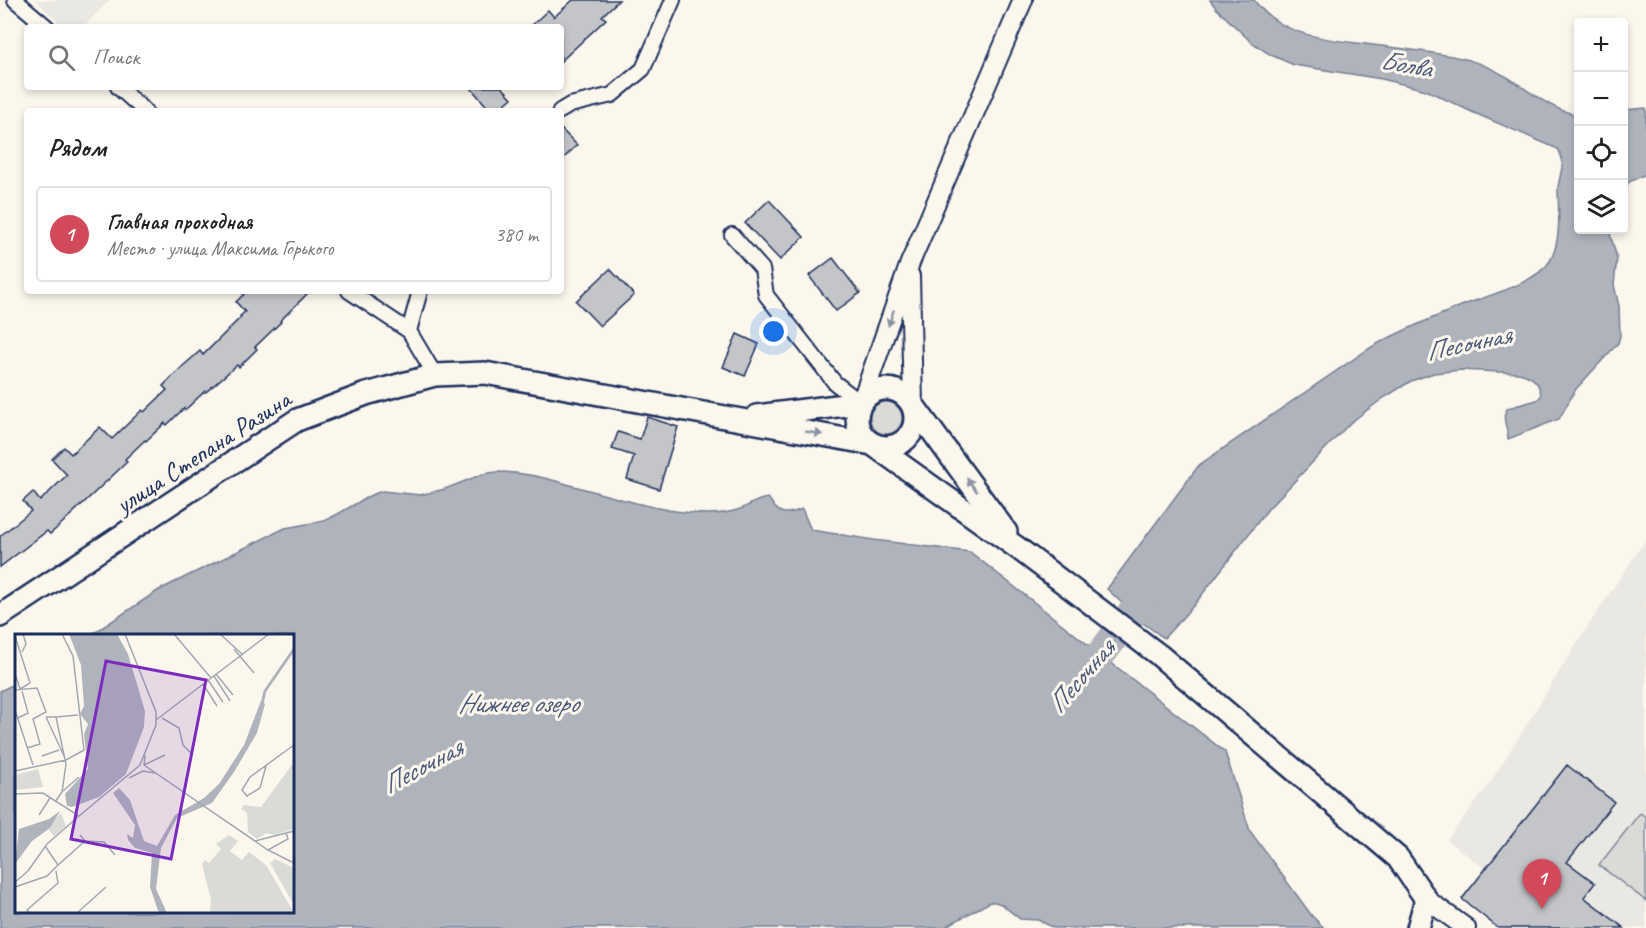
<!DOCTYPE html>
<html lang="ru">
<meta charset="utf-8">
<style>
:root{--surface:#fff;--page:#f2f2f2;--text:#222;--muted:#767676;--line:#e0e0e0;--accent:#d1495b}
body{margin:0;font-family:Caveat,sans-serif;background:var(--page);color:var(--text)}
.controls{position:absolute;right:18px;top:18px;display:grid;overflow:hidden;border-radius:6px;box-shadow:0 3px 9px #0003}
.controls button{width:54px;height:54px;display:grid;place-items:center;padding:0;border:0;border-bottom:2px solid var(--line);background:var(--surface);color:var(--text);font:30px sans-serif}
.you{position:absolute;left:774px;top:332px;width:21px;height:21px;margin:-15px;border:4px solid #fff;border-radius:50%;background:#1a73e8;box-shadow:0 0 0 9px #1a73e833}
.badge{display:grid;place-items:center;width:39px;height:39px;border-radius:50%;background:var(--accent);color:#fff;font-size:20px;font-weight:700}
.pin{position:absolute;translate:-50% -50px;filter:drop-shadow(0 2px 3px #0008)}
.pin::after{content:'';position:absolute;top:32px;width:21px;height:18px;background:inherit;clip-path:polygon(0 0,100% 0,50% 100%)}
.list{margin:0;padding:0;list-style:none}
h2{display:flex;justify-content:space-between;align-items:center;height:78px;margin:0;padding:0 24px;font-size:26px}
h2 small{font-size:20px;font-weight:400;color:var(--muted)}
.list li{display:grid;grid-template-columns:39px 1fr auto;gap:18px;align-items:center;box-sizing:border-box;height:96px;margin:0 12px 12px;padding:0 12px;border:2px solid var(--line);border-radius:6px}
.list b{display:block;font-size:22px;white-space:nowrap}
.list p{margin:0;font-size:20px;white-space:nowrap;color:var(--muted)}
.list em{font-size:20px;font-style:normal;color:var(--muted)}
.icon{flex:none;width:33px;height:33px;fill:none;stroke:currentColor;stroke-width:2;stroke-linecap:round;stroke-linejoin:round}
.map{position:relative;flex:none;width:1646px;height:928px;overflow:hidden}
.search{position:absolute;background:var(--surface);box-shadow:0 3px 9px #0003;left:24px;top:24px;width:540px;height:66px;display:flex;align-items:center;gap:15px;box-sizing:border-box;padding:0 21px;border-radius:6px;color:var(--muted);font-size:22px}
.panel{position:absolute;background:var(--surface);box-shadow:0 3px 9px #0003;left:24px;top:108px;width:540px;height:186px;border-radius:6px}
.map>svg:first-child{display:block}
.built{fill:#eae8e2}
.green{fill:#dadad7;stroke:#7a849a;stroke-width:1.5}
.water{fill:#afb3bb;stroke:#747e96;stroke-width:1.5}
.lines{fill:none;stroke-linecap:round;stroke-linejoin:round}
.river{stroke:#afb3bb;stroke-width:30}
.building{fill:#c3c5c9;stroke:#1b2f5e;stroke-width:1.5}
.street-casing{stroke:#1b2f5e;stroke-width:18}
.secondary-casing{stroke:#1b2f5e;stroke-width:22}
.primary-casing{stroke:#1b2f5e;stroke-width:26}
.street{stroke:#fbf7ec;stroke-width:14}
.secondary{stroke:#fbf7ec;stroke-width:18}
.primary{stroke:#fbf7ec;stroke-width:21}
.oneway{fill:#8b93a5}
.labels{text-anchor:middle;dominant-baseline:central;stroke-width:6;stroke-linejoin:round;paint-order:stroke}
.street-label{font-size:26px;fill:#1b2f5e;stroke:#fbf7ec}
.water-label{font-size:27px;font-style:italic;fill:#47577a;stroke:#fbf7ec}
.inset-river{fill:none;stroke:#afb3bb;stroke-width:3}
.inset-road{fill:none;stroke:#a1a7b3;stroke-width:1.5}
.view{fill:#7b2cbf;fill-opacity:0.15;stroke:#7b2cbf;stroke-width:3}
.inset-edge{fill:none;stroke:#1b2f5e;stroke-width:3}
</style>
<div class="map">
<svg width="1646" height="928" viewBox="0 0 1646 928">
<rect width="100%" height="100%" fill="#fbf7ec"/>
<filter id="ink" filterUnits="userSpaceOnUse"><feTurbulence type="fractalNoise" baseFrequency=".0167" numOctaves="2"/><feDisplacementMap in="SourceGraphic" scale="12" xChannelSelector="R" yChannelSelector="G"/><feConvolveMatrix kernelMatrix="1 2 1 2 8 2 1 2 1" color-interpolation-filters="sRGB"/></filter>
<g filter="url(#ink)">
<!-- built -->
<path class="built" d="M36,0H110L83,27H63Z
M1646,539V928H1624L1584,897L1595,883L1582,873L1555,878L1614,802L1568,765L1485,869L1447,840L1490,783L1584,632Z"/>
<!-- green -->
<path class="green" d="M870 418a16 16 0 1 1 32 0a16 16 0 1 1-32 0Z
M1640,813L1646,817V901L1599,865Z"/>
<!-- water -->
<path class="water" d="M1210,0H1254C1280,36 1325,39 1365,44C1395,48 1426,51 1456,57C1473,60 1492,68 1507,77C1530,91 1551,110 1578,115V230H1609L1617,258L1614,285L1619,306L1620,336L1618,343L1576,389L1559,419L1508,439C1508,428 1500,417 1508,408L1537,400L1541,396C1540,382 1532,376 1519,373L1461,370L1434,373L1411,381L1382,399L1350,423L1268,509L1194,605L1164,638L1143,623L1107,589L1199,465L1370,348C1399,331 1431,319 1461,306C1485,296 1536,284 1550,261C1561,242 1559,213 1558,193C1557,177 1568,165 1558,149L1472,112L1426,90L1382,79L1294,65L1271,55L1251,42L1216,8Z
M1646,108V174L1629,182L1624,189V110Z
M496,472C527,472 552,480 581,488C618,498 655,510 693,513C708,515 728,514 743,508C751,504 758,499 768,498C772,502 774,508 778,510C784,516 795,512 802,509L811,530L874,540L970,552L1225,752L1250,831L1312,916L1324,928H1054L1038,920L1020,919L1001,904L995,902H990L943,928H0V691L16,683V912H292V636L91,635L159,590L285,528L324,521L338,514L369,496L382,491L420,495L445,489L483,474Z"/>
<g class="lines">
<!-- river -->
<path class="river" d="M1075,688L1157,581"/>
</g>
<!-- building -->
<path class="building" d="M573,0H619L602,16L606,19L561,61V27H530L548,10L554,17Z
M470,87H502L512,98L497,111H491Z
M561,129L577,145L561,161Z
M769,200L804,237L780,260L745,223Z
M833,258L860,293L836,311L809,276Z
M610,269L634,295L600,326L576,301Z
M247,291H310L280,321L281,322L255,347L257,349L239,367L237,365L206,392L205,391L185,410L184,408L167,425L165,423L146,441L145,440L125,459L127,462L57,528L50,534L47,531L0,567V536L31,511L23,501L33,492L40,501L67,475L52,459L64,447L71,454L100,427L112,439L142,410L144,412L167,390L163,386L183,366L200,351L203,355L241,317L240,316L245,312L236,302Z
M737,334L759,344L745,376L723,367Z
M647,417L678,427L659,489L627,479L634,456L612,449L618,432L640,439Z
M1567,765L1614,802L1567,862L1595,883L1584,897L1624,928H1498L1462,899Z"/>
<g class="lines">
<defs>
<path id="street" d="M15,0L47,27
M118,87L145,111
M560,111L570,105L612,95L643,69L673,0
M732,235L762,269L766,295L835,383L861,403
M349,291L409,331L435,375
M409,331L420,291"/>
<path id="secondary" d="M910,276L913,405
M861,403L910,263L1023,0
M1426,899L1466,928"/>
<path id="primary" d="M857 418a29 29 0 1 1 58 0a29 29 0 1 1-58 0Z
M913,405L1006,532
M757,416L861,403
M0,616L297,420L366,394L435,375L485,373L872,444L1019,549L1159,655L1398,858L1426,899L1418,928"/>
</defs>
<!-- street casing -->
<use href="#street" class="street-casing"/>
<!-- secondary casing -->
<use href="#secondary" class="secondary-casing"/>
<!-- primary casing -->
<use href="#primary" class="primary-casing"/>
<!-- street -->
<use href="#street" class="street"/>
<!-- secondary -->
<use href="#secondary" class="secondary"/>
<!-- primary -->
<use href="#primary" class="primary"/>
</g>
<!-- one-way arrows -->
<defs><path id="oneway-solid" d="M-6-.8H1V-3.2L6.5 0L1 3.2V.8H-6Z" transform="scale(1.5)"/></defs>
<g class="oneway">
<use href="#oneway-solid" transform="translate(891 318) rotate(109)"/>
<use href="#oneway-solid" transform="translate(814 433) rotate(10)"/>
<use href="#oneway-solid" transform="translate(972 485) rotate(-127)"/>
</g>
</g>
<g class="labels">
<!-- street labels -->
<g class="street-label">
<text transform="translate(203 452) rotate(-33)">улица Степана Разина</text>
</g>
<!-- water labels -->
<g class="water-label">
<text transform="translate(1406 64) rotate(10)">Болва</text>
<text transform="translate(1468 343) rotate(-12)">Песочная</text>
<text transform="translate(1081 676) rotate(-49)">Песочная</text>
<text x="518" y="703">Нижнее озеро</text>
<text transform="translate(422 766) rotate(-28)">Песочная</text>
</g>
</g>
<!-- overview -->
<g transform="translate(15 634)">
<rect width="279" height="279" fill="#fbf7ec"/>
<path d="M279,128V195L260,201L251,199L242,205L233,198L232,179L226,175L229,171L246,173ZM23,135L28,153L0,156V141ZM46,179L51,192L39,202L34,196L36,189ZM214,201L223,207L215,217L227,226L234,218L251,231L279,279H195L196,266L187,230L190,226L194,229L206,215L201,210ZM260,225L279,234V271L255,229Z" fill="#dadad7"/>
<path d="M54,0H102L113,20L130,77L129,93L111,140L84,163L57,173L52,172L50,160L73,135L69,100L73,90L65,80L69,72L66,31ZM246,67L250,70L242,99L219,138L197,169L162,184L146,214L141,255L152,279H144L135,253L137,219L120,214L113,206L112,200L118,204L120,191L98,159L104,154L115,166L129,207L142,212L160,181L189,164L204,150L229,111ZM45,177L35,194L17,207L0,230L4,195L34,185Z" fill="#afb3bb"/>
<path class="inset-river" d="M247,70L250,57L279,15"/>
<path class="inset-road" d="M159,0L196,44M205,0L228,21M0,2L15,49L5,55L0,39M219,15L239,39M7,18L11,10L8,0M201,40L218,61M199,42L215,67M193,46L208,68M188,50L202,72M0,56L22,54L31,78L18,85L25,110L12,114M0,76L18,131M31,83H41L51,130L47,158L40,168M31,83L49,122M41,83L63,81M3,84L13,79L7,57M147,84L164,94L168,111L177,120M141,86L254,0M130,121L129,131L253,216L279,229M27,122L44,116M129,131L150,121M251,132L245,154L232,162L227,156L235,143L279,111M0,137L51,126L69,116L58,22L47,0M114,144L128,137L140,139M48,157L64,143M0,160L28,159L64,182L125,131L141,91V78L110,0M24,181L35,164M70,207L89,208L100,221M240,207L279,197M30,212L43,231L70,207L65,201M253,216L273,205L271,199M0,248L13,237L32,210L64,182M0,253L32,242L43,231M15,279L12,276L43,249L41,237M62,279L91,253"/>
<path class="view" d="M91,27L191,46L156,225L56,205Z"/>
<rect width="279" height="279" class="inset-edge"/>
</g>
</svg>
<div class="controls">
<button>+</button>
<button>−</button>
<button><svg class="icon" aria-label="locate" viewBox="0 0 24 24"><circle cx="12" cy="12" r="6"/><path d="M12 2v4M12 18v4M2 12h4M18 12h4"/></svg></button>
<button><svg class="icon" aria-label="layers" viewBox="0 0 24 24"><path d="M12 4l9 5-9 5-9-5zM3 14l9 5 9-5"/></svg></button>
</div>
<div class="you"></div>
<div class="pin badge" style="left:1542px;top:909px">1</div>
<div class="search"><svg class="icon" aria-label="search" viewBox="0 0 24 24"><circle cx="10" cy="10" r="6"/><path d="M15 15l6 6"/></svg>Поиск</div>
<section class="panel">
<h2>Рядом<small></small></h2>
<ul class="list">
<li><span class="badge">1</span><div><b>Главная проходная</b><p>Место · улица Максима Горького</p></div><em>380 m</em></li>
</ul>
</section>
</div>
